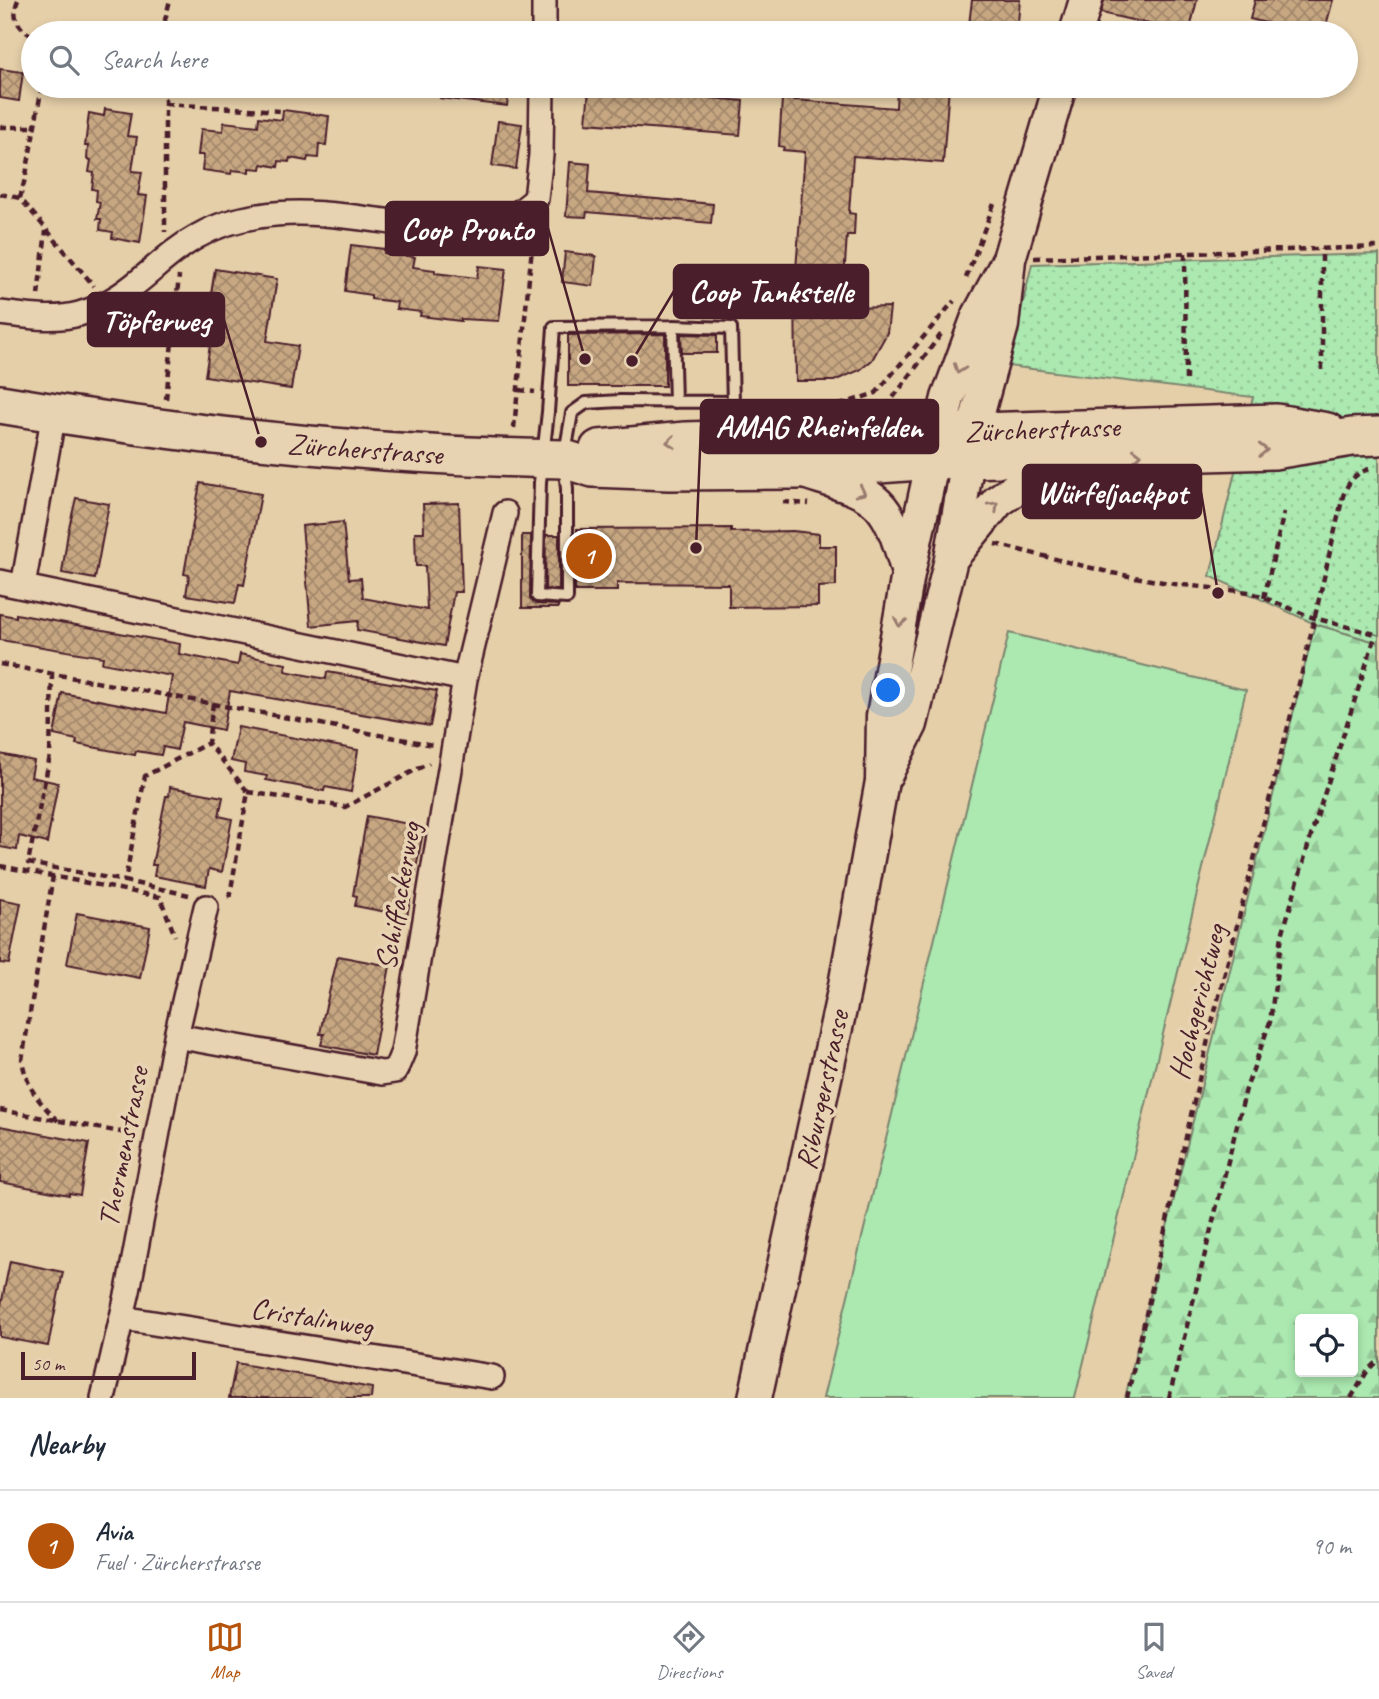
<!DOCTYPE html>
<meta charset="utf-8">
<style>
:root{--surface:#fff;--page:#f2f2f3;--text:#1f2937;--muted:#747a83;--line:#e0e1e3;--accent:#b45309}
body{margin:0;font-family:Caveat,sans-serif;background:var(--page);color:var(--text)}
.controls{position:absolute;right:21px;bottom:21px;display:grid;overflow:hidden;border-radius:7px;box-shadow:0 4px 10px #0003}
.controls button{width:63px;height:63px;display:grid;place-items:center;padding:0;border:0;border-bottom:2px solid var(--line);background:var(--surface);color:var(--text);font:35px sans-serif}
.scale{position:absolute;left:21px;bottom:18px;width:175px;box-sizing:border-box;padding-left:7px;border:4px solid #4a1f2b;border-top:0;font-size:19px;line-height:24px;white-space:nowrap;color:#4a1f2b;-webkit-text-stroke:5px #e7d3b1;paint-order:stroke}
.you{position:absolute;left:889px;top:691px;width:24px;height:24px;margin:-18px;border:5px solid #fff;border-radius:50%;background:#1a73e8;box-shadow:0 0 0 10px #1a73e833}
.badge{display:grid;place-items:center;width:46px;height:46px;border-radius:50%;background:var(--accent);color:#fff;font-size:23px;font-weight:700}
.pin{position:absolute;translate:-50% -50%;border:4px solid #fff;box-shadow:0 2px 7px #0006}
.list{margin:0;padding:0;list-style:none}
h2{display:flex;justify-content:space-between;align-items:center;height:91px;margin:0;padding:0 28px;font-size:30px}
h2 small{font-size:23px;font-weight:400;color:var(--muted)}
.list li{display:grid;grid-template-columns:46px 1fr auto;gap:21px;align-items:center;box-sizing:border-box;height:112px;padding:0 28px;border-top:2px solid var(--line)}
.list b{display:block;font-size:26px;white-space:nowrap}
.list p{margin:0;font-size:23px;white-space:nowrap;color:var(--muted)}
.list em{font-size:23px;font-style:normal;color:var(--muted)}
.icon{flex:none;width:38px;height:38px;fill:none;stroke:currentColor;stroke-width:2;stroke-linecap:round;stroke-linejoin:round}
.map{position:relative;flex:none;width:1379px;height:1398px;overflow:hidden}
.search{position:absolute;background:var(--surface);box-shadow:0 4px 10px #0003;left:21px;right:21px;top:21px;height:77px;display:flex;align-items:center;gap:18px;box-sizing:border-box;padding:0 24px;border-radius:38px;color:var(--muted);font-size:26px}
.sheet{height:203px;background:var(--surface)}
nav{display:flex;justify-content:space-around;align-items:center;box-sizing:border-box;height:98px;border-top:2px solid var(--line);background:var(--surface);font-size:19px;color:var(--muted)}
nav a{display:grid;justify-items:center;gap:4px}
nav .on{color:var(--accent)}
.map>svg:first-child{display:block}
.grass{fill:#abe9b0;stroke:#7a846e;stroke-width:2}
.forest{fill:url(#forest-firs);stroke:#7a846e;stroke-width:2;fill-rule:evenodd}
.park{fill:url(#park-dots);stroke:#7a846e;stroke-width:2}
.building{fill:url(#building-cross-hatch);stroke:#4a1f2b;stroke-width:2}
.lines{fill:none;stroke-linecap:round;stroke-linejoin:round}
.lane-casing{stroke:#4a1f2b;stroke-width:16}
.street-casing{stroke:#4a1f2b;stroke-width:28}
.secondary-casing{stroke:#4a1f2b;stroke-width:37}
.primary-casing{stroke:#4a1f2b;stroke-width:42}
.path{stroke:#4a1f2b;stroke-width:4.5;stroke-dasharray:7 5;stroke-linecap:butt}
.lane{stroke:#e7d3b1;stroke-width:10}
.street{stroke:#e7d3b1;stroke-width:23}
.secondary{stroke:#e7d3b1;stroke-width:32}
.primary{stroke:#e7d3b1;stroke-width:37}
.oneway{stroke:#98796e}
.labels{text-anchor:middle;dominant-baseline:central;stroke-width:7;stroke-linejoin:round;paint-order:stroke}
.street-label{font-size:30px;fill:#4a1f2b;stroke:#e7d3b1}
.leader{fill:none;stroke:#4a1f2b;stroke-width:2.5}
.callout-dot{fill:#4a1f2b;stroke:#e7d3b1;stroke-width:2.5}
.callout{fill:#4a1f2b;stroke:#4a1f2b;stroke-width:2.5}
.callout-label{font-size:32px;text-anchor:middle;font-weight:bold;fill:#fff}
</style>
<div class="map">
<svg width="1379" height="1398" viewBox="0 0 1379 1398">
<defs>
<pattern id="forest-firs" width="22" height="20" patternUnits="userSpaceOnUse" patternTransform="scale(1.75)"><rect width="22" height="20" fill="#abe9b0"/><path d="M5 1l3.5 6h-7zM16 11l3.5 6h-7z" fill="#95c798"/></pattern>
<pattern id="park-dots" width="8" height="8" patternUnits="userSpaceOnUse" patternTransform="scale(1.75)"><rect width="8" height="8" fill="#abe9b0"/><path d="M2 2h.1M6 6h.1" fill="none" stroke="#95c798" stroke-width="1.8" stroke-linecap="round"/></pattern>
<pattern id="building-cross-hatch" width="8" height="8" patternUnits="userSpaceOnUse" patternTransform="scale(1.75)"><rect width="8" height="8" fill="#c6a782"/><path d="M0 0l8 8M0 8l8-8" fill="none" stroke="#a3876b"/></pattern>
</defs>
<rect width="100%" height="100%" fill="#e5cfa9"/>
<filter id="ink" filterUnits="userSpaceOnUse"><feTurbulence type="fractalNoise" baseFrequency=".0143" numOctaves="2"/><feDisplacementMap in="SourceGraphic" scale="14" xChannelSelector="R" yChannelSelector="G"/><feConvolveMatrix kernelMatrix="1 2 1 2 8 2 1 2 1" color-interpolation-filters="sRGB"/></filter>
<g filter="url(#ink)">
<!-- grass -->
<path class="grass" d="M1009,633L1246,690L1075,1398H823Z"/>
<!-- forest -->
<path class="forest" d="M1315,624L1379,643V1398H1125ZM1300,1319H1353V1372H1300Z"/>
<!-- park -->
<path class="park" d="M1379,254V643L1315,624L1210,576L1253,397L1008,366L1032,264Z"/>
<!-- building -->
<path class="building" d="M972,0H1020L1017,33H968Z
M1104,0H1197L1189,33L1101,13Z
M1255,0H1333L1324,33H1307L1250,19Z
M0,69L23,72L19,101L0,98Z
M441,86H510L507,106L440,98Z
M654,86L682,88V95L743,101L740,135L586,123L589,88L653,93Z
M897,86H949L943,163L853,156L849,213L855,214L854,235H847L842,308L890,307L887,333L872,360L860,370L834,381H796L795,283L805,152L783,150L784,147L779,146L782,99L896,108Z
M105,109L131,113L127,136L137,137L132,171L142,172L138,195L147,196L140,243L112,238L113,232L100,230L101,219H97L100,202L96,201L97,190L92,189L94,173L89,172L91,160L87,159L88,146H85L89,113L104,116Z
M283,110L329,116L326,145L319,144L318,158L308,157L307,161L290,158L289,162L279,161L278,167L262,164L261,169L249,168V172L232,170L231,174L202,170L204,155H198L201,129L223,131L224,122L258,126L259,117L282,120Z
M498,121L522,124L516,169L492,166Z
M570,162L590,164L588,193L713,204L711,223L587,212L586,217L566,216Z
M351,245L384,249V253L415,257L413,267L435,270V273L477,278L479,266L506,269L499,321L461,319V321L420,316L421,312L396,309L397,302L371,299V295L345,291Z
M565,252L596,256L593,286L562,282Z
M215,269L277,279L267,341L298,346L291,389L205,376L212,333L205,332Z
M665,334V386H568V335Z
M681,334L717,335V353H682Z
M200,483L261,494L244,585L239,584L235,603L186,595L189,575L184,574Z
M76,498L109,504L95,579L62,573L68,532Z
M459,503L462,592H454L444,646L357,630L358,621L311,626L302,526L343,522L349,579L361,578L363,598L427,610L425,566H416L415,532H424L423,504Z
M731,528V532L793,531L819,534V546H836V586L818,587V606L729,607V584L617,583V591H575V535H577V529Z
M522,535H531L530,599L536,604L558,605V608H522Z
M546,535H559V590L545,589Z
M0,614L16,617V614L180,644L179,654L238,665L240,654L286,664L285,671L326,679L327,672L437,691L430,726L230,691L223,730L183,722L177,750L163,747L161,755L136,751L135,755L76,744L77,740L54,735L62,693L166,713L172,676L102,663L103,657L0,640Z
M238,727L358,750L351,792L325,787L324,791L266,780L267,776L244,772L245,764L231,761Z
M0,754L34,761L31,777L58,783L47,843L19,836L17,850L0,847Z
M170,787L223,797L219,816L232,819L222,872L209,869L206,886L154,876L156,865H152L166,796H169Z
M367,816L424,827L407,916L355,906L357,896L353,895Z
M0,899L21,903L9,964L0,963Z
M77,913L150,927L140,978L67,964Z
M338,956L390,966L373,1055L321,1045L324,1034H320L323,1018Z
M0,1126L89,1143L80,1195L69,1193V1195L0,1182Z
M10,1261L63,1272L48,1346L0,1337V1310Z
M236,1363L372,1388L371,1398H229Z"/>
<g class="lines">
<defs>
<path id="lane" d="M673,326L731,328L733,402L620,401L586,403L572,413L564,459L567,489V598L537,596L540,482L548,412L554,327Z
M673,326L675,402"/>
<path id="street" d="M544,33V0
M0,313C26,316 54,321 79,314C133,299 154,260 198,236C217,225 238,219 259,216C312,207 369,220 423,226C441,228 462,233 481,231C503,228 519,212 536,199L541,155L542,86
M0,582L465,679
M23,586L54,413
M176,1036L382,1073L395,1071L403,1052L465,679L505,513
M122,1318L492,1377
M103,1398L128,1291L176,1036L206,907"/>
<path id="secondary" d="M1076,33L1086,0
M801,471C874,495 886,491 907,570
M954,555L998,501L1027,481L1078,458
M886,774L911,724L951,559L973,431L1002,325L1009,259L1060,86
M755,1398L844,991L882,781L883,716L908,574L933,460L948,398L978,317L1009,259"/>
<path id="primary" d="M0,404C187,436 374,456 564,459L593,468L669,471L797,470L933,460L1274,450L1352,437L1379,436
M599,449L686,441L1276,423L1327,432"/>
</defs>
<!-- lane casing -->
<use href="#lane" class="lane-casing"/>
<!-- street casing -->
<use href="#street" class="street-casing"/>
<!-- secondary casing -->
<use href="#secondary" class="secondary-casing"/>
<!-- primary casing -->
<use href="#primary" class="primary-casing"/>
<!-- path -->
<path class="path" d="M18,0C11,16 18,29 33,36
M146,33L163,24
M164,33V24L170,0
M42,86L26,175L20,198L94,286
M165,86V232
M165,104L281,111
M0,127H33
M0,194L20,198
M1185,253L1186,384
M1034,258L1379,247
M966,278L995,201
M38,295L46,231
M1322,370V249
M519,390L535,392
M166,399L179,276
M840,405L876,393L954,301
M886,407L942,333
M514,428L534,228
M783,502L809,504
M995,544L1112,573L1174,584L1250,592L1314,618L1379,635
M1264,598L1284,512
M0,664L433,745
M52,673L50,756L28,863L125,881
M213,703L208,743L248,792L230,895L225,898
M248,792L345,807L429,763
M0,866L160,897L175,936
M53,876L22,1060C27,1088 38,1101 58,1121
M189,895L125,881L145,776L208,743
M0,1110L137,1135
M1127,1398L1210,1031L1302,672L1343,496C1349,480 1356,472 1373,468
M1169,1398L1246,1089L1270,1022L1282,935L1313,829L1376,634
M1351,1398L1368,1370L1379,1359"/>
<!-- lane -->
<use href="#lane" class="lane"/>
<!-- street -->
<use href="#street" class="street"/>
<!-- secondary -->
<use href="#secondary" class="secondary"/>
<!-- primary -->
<use href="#primary" class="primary"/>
</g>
<!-- one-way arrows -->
<defs><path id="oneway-chevron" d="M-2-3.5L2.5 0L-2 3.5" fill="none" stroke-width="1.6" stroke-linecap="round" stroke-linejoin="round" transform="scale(1.75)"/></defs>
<g class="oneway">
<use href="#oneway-chevron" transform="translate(959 369) rotate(110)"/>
<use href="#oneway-chevron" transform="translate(671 442) rotate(175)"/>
<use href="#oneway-chevron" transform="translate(1263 450) rotate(-2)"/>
<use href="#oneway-chevron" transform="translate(1137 455) rotate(-2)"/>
<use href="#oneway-chevron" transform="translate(861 492) rotate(25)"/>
<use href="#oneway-chevron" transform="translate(994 506) rotate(-45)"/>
<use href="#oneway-chevron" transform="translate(900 622) rotate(100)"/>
</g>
</g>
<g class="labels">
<!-- street labels -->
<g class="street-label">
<text transform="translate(1042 429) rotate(-2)">Zürcherstrasse</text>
<text transform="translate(365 449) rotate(4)">Zürcherstrasse</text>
<text transform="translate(398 896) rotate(-80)">Schiffackerweg</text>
<text transform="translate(1197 1002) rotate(-76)">Hochgerichtweg</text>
<text transform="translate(822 1090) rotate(-78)">Riburgerstrasse</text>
<text transform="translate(123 1147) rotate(-79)">Thermenstrasse</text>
<text transform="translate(312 1317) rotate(9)">Cristalinweg</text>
</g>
</g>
<!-- callouts -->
<path class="leader" d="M585 359L548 228M632 361L674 291M261 442L224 320M696 548L701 426M1218 593L1201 492"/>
<g class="callout-dot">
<circle cx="585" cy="359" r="7"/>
<circle cx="632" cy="361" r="7"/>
<circle cx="261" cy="442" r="7"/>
<circle cx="696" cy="548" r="7"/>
<circle cx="1218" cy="593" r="7"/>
</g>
<g class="callout">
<rect x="386" y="202" width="162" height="53" rx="7"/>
<rect x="674" y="265" width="194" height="53" rx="7"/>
<rect x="88" y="293" width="136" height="53" rx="7"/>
<rect x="701" y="400" width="237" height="53" rx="7"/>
<rect x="1023" y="465" width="178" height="53" rx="7"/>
</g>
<g class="callout-label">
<text x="467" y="240">Coop Pronto</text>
<text x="771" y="302">Coop Tankstelle</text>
<text x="156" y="331">Töpferweg</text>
<text x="819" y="437">AMAG Rheinfelden</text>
<text x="1112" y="503">Würfeljackpot</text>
</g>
</svg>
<div class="controls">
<button><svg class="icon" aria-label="locate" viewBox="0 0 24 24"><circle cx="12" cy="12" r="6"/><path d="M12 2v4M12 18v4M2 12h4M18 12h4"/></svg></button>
</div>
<div class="scale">50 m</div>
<div class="you"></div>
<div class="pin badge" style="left:589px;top:556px">1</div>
<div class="search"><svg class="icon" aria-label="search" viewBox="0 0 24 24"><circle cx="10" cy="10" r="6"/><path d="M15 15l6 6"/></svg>Search here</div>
</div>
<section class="sheet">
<h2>Nearby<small></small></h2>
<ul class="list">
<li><span class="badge">1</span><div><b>Avia</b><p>Fuel · Zürcherstrasse</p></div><em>90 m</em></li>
</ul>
</section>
<nav>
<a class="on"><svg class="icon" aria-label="map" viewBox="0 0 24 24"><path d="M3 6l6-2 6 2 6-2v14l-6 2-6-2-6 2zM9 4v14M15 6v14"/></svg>Map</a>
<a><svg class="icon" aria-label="directions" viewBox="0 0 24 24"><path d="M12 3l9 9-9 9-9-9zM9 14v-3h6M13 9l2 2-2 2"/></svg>Directions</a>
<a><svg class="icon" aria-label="saved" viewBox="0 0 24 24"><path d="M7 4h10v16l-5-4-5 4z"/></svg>Saved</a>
</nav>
